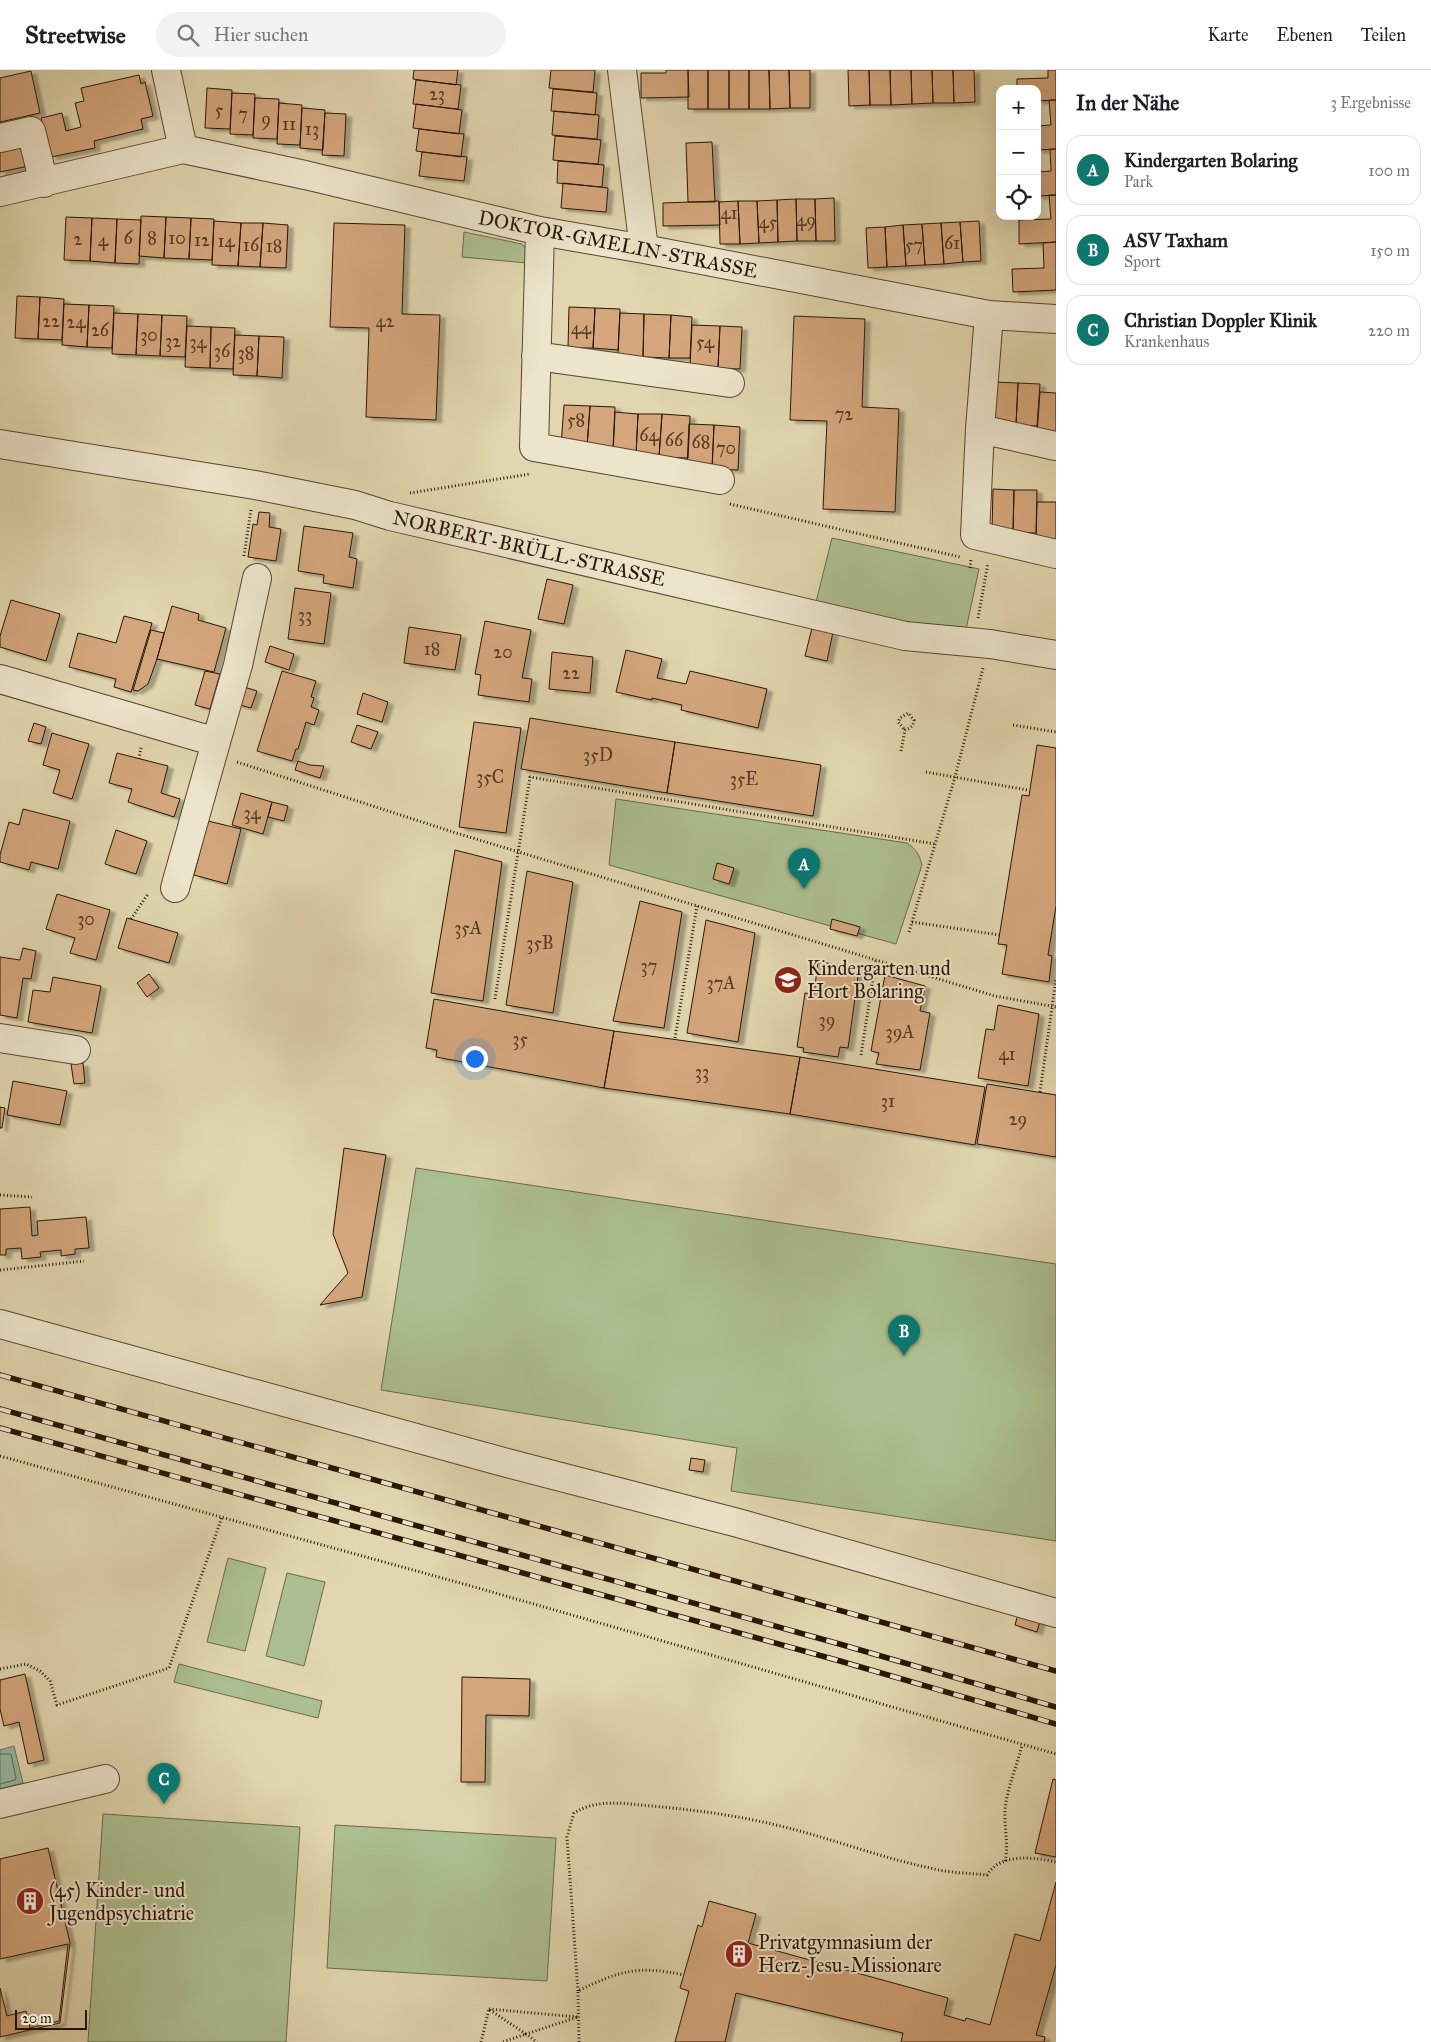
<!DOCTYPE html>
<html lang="de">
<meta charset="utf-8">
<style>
:root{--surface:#fff;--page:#f2f2f2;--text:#202124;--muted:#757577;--line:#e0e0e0;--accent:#0f766e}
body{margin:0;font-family:"IM FELL Great Primer",serif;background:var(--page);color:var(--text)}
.controls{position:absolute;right:15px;top:15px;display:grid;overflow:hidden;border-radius:10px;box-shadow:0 5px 20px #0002}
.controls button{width:45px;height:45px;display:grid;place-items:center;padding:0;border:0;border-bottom:1px solid var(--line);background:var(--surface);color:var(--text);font:25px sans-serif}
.scale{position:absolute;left:15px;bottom:12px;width:72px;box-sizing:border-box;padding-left:5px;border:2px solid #2a1507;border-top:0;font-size:14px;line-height:18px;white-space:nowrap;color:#2a1507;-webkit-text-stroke:4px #ece4cb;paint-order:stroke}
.you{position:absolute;left:474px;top:988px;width:18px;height:18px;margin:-12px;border:4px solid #fff;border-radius:50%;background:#1a73e8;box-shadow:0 0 0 8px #1a73e833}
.badge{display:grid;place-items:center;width:32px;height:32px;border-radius:50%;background:var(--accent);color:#fff;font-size:16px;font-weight:700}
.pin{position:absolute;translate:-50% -41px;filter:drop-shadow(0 1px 2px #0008)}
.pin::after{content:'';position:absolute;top:26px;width:18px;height:15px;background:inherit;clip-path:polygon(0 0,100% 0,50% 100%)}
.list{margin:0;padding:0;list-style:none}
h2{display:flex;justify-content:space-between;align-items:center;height:65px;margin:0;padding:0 20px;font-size:21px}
h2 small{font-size:16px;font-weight:400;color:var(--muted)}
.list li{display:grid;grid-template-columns:32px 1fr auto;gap:15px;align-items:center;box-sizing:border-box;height:70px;margin:0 10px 10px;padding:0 10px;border:1px solid var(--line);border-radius:15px}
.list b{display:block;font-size:19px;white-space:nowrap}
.list p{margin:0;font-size:16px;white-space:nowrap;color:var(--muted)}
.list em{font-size:16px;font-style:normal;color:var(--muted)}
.icon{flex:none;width:28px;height:28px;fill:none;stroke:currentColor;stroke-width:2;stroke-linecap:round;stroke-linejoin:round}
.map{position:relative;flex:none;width:1056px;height:1972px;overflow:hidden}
header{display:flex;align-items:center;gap:30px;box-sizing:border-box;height:70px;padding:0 25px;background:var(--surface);border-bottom:1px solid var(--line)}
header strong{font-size:24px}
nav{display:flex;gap:28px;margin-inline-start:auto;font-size:18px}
.search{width:350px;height:45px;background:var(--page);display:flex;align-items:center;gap:12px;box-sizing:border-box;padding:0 18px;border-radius:28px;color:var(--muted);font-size:19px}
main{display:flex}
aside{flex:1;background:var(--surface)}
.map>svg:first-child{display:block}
.green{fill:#acbf90;stroke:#6b6a4c}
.water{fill:#95baa6;stroke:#6a7866}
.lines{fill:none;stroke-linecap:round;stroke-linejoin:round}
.shore{stroke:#606856;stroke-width:1}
.building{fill:#d4a67c;stroke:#2a1507;filter:url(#shadow)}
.minor-casing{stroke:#584531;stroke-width:30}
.path{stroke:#2a1507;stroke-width:3;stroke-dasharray:1 2.5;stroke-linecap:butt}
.minor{stroke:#ece4cb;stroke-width:28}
.rail-casing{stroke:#2a1507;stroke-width:5.5}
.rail{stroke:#ece4cb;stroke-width:4;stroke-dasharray:11;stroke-linecap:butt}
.labels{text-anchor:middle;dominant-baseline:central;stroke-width:4;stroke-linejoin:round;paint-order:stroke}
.number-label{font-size:18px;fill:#543924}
.street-label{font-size:20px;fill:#2a1507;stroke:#ece4cb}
.poi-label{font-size:20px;fill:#2a1507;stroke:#ece4cb;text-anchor:start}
</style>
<header>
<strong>Streetwise</strong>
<div class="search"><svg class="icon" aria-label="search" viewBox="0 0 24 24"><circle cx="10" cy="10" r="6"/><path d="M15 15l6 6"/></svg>Hier suchen</div>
<nav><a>Karte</a><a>Ebenen</a><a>Teilen</a></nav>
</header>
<main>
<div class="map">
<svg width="1056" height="1972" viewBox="0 0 1056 1972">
<defs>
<filter id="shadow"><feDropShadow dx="5.5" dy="3" stdDeviation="1" flood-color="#0004"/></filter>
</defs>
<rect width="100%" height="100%" fill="#e1d6af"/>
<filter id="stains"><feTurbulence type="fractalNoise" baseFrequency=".004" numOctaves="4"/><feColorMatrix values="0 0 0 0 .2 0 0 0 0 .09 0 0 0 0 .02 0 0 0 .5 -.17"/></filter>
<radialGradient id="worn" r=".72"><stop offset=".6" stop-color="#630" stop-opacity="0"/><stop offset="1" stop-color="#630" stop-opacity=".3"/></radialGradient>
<!-- green -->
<path class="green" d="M464,162L522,174L527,180V193L462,187Z
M832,468L979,499L965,564L816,532Z
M616,729L907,773C916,779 919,784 922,795L896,874L609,795Z
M416,1098L1056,1194V1471L731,1421L737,1378L381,1320Z
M228,1488L266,1498L245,1581L207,1572Z
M287,1503L325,1512L304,1596L266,1586Z
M179,1594L322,1631L318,1648L174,1612Z
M103,1744L300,1757L286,1972H88Z
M335,1755L556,1768L547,1911L327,1898Z"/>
<!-- water -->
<path class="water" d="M14,1676L23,1713L0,1719V1680Z"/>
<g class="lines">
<!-- shore -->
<path class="shore" d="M0,1684H11L16,1708L15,1710L0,1714"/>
</g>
<!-- building -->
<path class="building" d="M414,0H458L456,15L413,9Z
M551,0H595L593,22L549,18Z
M666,0H688L689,27L641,28V3H666Z
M688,0H708V39H688Z
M708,0H729V39H708Z
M729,0H749V39H729Z
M749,0H769L770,39H749Z
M769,0H789L790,38L770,39Z
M789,0H810V38H790Z
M848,0H869L870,35L849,36Z
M869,0H890L891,35H870Z
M890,0H911L912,34L891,35Z
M911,0H932L933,33L912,34Z
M932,0H953L954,33H933Z
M953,0H974L975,32L954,33Z
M1048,0H1056V30L1037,31V19H1017V9L1048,8Z
M31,1L40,43L0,52V8Z
M139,5L141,14L145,12L153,46L141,49L143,59L94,71L95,78L51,87L41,48L62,43L66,61L81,57L75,33L84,31L81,18Z
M416,10L461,15L458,39L413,34Z
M207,18L232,20L230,59L205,58Z
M553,19L597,23L595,45L551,41Z
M232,23L255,24L253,65L230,64Z
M255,28L279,29L277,69L253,68Z
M1049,30H1056V79L1037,80V56L1051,55Z
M279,33L302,35L300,75L277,74Z
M416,34L462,40L459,64L413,58Z
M302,38L325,40L323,80L300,78Z
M554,41L599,45L597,69L552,65Z
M325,43L346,44L344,86L322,85Z
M419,59L464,64L461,87L416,81Z
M555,66L601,70L598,94L553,90Z
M712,72L715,132H688L686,73Z
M25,76L29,96L0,102V82Z
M1050,79H1056V125L1037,126V102L1051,101Z
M422,82L467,87L464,111L419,106Z
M558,91L604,95L602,117L557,113Z
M563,113L608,118L606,142L561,138Z
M1049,125H1056V172L1019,174V150L1051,149Z
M834,128L835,171H816L815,129Z
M796,129H815L816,171H797Z
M796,129L797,171L778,172L777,130Z
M777,130L778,172L759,173L757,131Z
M719,131L720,155L663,156V133Z
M738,131L740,174H720L719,132Z
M738,131H757L759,173L740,174Z
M141,146L166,147L164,188L139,186Z
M66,147L92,148L90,191L64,190Z
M166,147L191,148L189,189L164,188Z
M92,148L117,149L115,193L90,191Z
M191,148L214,149L212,190L189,189Z
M117,149L141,150L139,194L115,193Z
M214,151L241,153L238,196L212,195Z
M979,151L981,191L963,192L960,152Z
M960,152L963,192L944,194L941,153Z
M241,153H263L260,197L238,196Z
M263,153L288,155L286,198L260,197Z
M334,153L405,155L402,244L440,245L436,350L366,347L369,258L330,257Z
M941,153L944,194L925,195L922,154Z
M922,154L925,195L906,196L903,155Z
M903,155L906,196L887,197L885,157Z
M885,157L887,197L868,198L866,158Z
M1056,172V220L1013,222L1012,199L1044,198L1043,173Z
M17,226L40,227L38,269L15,268Z
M40,227L64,229L62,270L38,269Z
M64,234L89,235L87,277L62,275Z
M89,235L114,236L112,278L87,277Z
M569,237L595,238L593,278H568Z
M595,238L620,239L618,280L593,278Z
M114,243L138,244L136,285L112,284Z
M620,243L644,244L643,287L618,285Z
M138,244L162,245L160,286L136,285Z
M644,244L671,245L669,288L643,287Z
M162,245L187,246L185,287L160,286Z
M671,245L692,247L690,288H669Z
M794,246L865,249L862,337L899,339L895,442L823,439L827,351L790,350Z
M692,255L720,256L718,298L690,297Z
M187,256L211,257L210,298L185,297Z
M720,256L742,257L740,299L718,298Z
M211,257L235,258L233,299L210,298Z
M235,265L259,266L257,306L233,305Z
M259,266L284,267L282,308L257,306Z
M994,312L1018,313L1016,355L992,354Z
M1018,313L1040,314L1037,356L1016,355Z
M1040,322L1056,323V365L1037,364Z
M564,335L590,336L587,377L561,376Z
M590,336L615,337L613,378L587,377Z
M615,342L638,344L636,386L613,385Z
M638,344H662L659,387L636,386Z
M662,344L690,346L688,388L659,387Z
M689,354L714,355L712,399L687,398Z
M714,355L740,357L738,400L712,399Z
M993,419L1014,420L1013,462H992Z
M1014,420H1037L1036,463L1013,462Z
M1037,432H1056V475L1036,474Z
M259,442L270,443L269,457L281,459L276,491L248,487L253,454L257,455Z
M304,456L353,463L349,487L357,489L353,518L323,513L324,505L298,501Z
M547,509L573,515L564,554L538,549Z
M295,518L331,523L324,574L288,569Z
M11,530L60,544L46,591L0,577V566Z
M172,536L199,544L198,550L226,558L214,602L157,589Z
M124,546L152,553L131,622L114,617L116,609L69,597L78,563L116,573Z
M485,551L531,560L522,608L532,609L529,632L478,625L481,605L475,604Z
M409,557L461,565L455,600L404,593Z
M812,558L833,562L827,591L805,586Z
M151,560L164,563L157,589L148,614L138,621L133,620Z
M270,576L294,584L289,600L265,592Z
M626,580L662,589L657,608L686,614L690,601L767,619L758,658L681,640L682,635L652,628V630L616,622Z
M552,582L593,587L590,623L549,619Z
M205,601L220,604L210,639L195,635Z
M282,601L316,611L311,627L314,628L311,637L319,640L314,655L306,652L298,679H296L292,691L257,681Z
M241,616L257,621L251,638L236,634Z
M363,623L388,632L382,652L357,644Z
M530,648L675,672L667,723L521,699Z
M474,652L521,658L506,763L459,757Z
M34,653L46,657L41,674L28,671Z
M357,655L378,662L371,679L351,672Z
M52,663L89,674L72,729L53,723L60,700L43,695Z
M675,672L821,695L813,746L667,723Z
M1037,675L1056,678V836L1048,885L1052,886L1049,912L1002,904L1007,875L998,874L1022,725L1029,726Z
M117,683L168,696L161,723L180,729L174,747L128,732L132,719L109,713Z
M298,691L310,695L324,696L320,708L295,700Z
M241,723L272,732L263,764L232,755Z
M272,732L288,736L284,751L268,747Z
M23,739L70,751L58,799L31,792L29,800L0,792V785L9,752L19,755Z
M208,751L241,759L227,814L194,805Z
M116,760L147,771L136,804L105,794Z
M455,780L502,792L483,931L431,923Z
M717,793L734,798L729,814L713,809Z
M527,801L573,812L553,943L506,935Z
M57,824L110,840L96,890L70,883L75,868L46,859Z
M640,831L682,842L664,958L613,951Z
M127,848L178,863L169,893L118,878Z
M832,849L860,857L857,866L830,859Z
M706,850L755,863L738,972L687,963Z
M23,878L36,881L31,909L23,908L17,948L0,945V887L20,890Z
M818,891L859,900L848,978L840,977L838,987L803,982L804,978L797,977L805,923L814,924Z
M149,904L159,918L147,927L137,913Z
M885,905L925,916L920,941L930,943L920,1000L876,994L879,983L871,981Z
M53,907L101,916L92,963L28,952L33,920L50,922Z
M434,929L614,961L604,1018L436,987L437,980L426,978Z
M998,935L1039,944L1028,1016L978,1008L986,959L994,960Z
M614,961L800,987L790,1044L604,1018Z
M800,987L985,1017L975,1075L790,1044Z
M83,993L85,1013L74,1014L71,994Z
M13,1011L67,1021L60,1055L7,1045Z
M987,1014L1056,1025V1087L977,1074Z
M0,1037L5,1038L2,1058H0Z
M344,1078L386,1085L362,1227L320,1235L348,1203L333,1164Z
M30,1137L32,1166L38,1165L37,1151L86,1147L89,1178L75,1179V1184L61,1186V1180L40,1182L41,1187L22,1189L21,1178L6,1179V1185H0V1139Z
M691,1388L705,1390L703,1402L689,1400Z
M1019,1541L1041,1547L1037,1562L1015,1555Z
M25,1604L44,1690L28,1694L19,1652L4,1656L0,1639V1610Z
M462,1607L530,1609L529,1646L486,1645L485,1712H461Z
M1053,1709L1056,1710V1787L1035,1783Z
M48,1778L70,1873L60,1953L0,1967V1918L7,1946L26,1941L30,1958L59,1951L68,1874L0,1889V1789Z
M1056,1812V1895L1036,1965L1045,1967L1044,1972H901L903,1963L736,1923L725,1972H675L689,1921L680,1918L698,1855L702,1857L709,1831L756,1844L748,1873L948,1928L944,1945L965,1951L966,1948L990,1955L1015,1864L1040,1871Z"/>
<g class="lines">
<defs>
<path id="minor" d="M166,0L183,79
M622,0L644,179
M0,68L31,61L44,113
M0,122L183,79L305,105L540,161L644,179L989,245L1056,249
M540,161L534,377L720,410
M989,245L980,359L975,465L1056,484
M536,286L730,313
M980,359L1056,376
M0,374L255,415L355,435L390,446L905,566L990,574L1056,585
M0,609L216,672L238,595L257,508
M175,818L216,672
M0,968L76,980
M0,1254L507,1393L738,1453L1056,1543
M0,1734L105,1709"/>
</defs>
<!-- minor casing -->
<use href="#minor" class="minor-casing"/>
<!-- path -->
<path class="path" d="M410,423L530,404
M730,434L960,487
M244,486L251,440
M970,498L971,489
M978,548L988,493
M1013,655L1056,662
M901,681L905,660C911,658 913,656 914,650L908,643L900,648L898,652L905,660
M139,689L141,677
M237,692L456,763L995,926L1056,937
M926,702L1027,720
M131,849L148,824
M912,852L1000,865
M909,862L955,707L983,598
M495,929L530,707L935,774
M675,968L697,836
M861,985L876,889
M1040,1022L1056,909
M0,1125L32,1127
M0,1200L84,1191
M0,1386L471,1516L1056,1684
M0,1599L26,1594L40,1601L50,1611L57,1635L169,1598L222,1447
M1005,1791C1009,1776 1004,1757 1005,1740C1007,1718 1017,1696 1022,1675
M578,1921L567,1767L574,1743C598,1728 625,1734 652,1736C694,1740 735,1745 776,1755C828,1767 878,1787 930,1798C948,1803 968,1803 987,1805C1000,1783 1034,1787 1056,1792
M489,1939L578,1947L526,1964L537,1972
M490,1940L526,1964L503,1972
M481,1972L489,1939
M579,1972L578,1921C619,1901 638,1895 684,1905"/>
<!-- minor -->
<use href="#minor" class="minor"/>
<defs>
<path id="rail" d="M0,1305L1056,1601
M0,1339L843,1575L1056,1637
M0,1358L840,1591L1056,1654"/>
</defs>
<!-- rail casing -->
<use href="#rail" class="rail-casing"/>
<!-- rail -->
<use href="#rail" class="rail"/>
</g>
<!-- icons -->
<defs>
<symbol id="school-disc" viewBox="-11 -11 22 22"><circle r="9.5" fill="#8f2418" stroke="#ece4cb"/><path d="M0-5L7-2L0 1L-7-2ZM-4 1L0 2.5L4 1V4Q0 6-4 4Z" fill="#fff"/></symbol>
<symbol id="building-disc" viewBox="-11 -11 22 22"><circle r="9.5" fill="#8f2418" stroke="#ece4cb"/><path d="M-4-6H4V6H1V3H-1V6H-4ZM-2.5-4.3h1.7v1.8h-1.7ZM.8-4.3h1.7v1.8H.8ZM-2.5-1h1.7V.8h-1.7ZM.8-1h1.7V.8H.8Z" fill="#fff"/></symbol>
</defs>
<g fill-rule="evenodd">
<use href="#school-disc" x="772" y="894" width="32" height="32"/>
<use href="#building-disc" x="14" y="1815" width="32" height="32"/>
<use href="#building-disc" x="723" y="1868" width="32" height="32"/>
</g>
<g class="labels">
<!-- number labels -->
<g class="number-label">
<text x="437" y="24">23</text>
<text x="219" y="40">5</text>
<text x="243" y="44">7</text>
<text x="266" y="49">9</text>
<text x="289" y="54">11</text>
<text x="312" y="59">13</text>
<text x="729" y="143">41</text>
<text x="806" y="150">49</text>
<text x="768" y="152">45</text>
<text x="128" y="168">6</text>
<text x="152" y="168">8</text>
<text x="177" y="168">10</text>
<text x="78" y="169">2</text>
<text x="103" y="170">4</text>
<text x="202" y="170">12</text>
<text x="226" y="171">14</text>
<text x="952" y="173">61</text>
<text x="251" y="175">16</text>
<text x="914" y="175">57</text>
<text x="274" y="176">18</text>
<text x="51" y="251">22</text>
<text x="385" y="251">42</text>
<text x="76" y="252">24</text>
<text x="581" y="258">44</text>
<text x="100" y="260">26</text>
<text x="149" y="265">30</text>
<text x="173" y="271">32</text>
<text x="198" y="272">34</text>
<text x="705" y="272">54</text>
<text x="222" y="281">36</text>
<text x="246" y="283">38</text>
<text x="844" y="344">72</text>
<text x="576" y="350">58</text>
<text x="649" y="365">64</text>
<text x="674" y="370">66</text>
<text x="701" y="372">68</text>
<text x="726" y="378">70</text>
<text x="305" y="545">33</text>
<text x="432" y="579">18</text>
<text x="503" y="582">20</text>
<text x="571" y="603">22</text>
<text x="598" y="685">35D</text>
<text x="490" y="707">35C</text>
<text x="744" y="709">35E</text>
<text x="252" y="743">34</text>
<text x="86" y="849">30</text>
<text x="468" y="858">35A</text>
<text x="540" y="873">35B</text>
<text x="649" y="896">37</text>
<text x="721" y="913">37A</text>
<text x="827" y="950">39</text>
<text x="900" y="962">39A</text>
<text x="520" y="969">35</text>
<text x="1007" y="984">41</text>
<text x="702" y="1002">33</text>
<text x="888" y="1031">31</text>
<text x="1018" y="1049">29</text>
</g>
<!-- street labels -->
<g class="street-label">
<text transform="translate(618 174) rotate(11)">DOKTOR-GMELIN-STRASSE</text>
<text transform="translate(529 478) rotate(13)">NORBERT-BRÜLL-STRASSE</text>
</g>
<!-- poi labels -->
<g class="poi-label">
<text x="807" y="898">Kindergarten und<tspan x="807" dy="23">Hort Bolaring</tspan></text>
<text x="49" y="1820">(45) Kinder- und<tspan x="49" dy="23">Jugendpsychiatrie</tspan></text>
<text x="758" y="1872">Privatgymnasium der<tspan x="758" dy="23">Herz-Jesu-Missionare</tspan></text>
</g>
</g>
<rect width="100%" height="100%" filter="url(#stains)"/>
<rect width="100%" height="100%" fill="url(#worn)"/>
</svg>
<div class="controls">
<button>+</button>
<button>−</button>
<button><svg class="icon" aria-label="locate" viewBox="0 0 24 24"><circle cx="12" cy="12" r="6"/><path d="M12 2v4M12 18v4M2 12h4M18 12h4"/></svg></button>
</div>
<div class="scale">20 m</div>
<div class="you"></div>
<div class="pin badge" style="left:804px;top:819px">A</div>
<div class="pin badge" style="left:904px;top:1286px">B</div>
<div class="pin badge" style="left:164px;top:1734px">C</div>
</div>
<aside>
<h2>In der Nähe<small>3 Ergebnisse</small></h2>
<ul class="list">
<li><span class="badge">A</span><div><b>Kindergarten Bolaring</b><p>Park</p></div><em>100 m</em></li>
<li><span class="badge">B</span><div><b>ASV Taxham</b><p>Sport</p></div><em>150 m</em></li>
<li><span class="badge">C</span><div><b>Christian Doppler Klinik</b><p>Krankenhaus</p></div><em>220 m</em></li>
</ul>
</aside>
</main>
